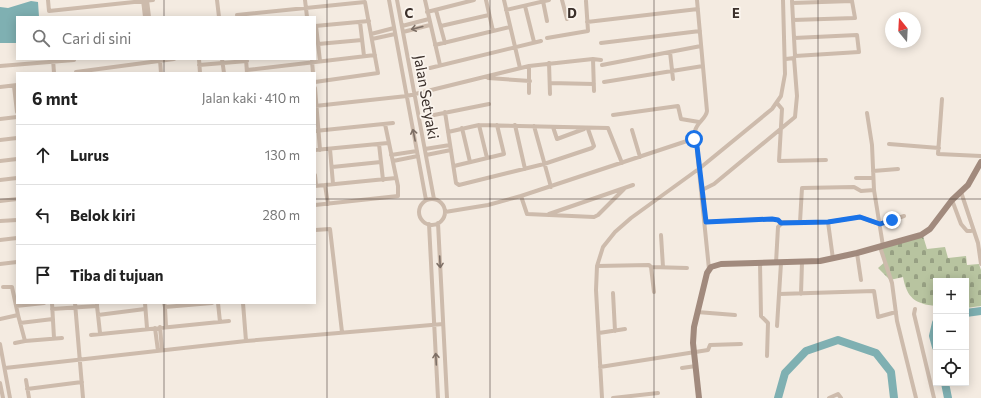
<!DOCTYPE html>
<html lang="id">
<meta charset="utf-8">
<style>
:root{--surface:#fff;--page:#f2f2f2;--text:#222;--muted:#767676;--line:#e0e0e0}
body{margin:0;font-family:Commissioner,sans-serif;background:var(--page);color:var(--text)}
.controls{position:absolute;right:12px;bottom:12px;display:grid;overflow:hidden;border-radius:0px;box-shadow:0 2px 10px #0003}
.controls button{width:36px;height:36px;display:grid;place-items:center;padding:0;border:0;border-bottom:1px solid var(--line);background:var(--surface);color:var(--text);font:20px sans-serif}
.compass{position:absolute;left:885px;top:12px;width:36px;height:36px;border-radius:50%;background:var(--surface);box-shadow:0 2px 10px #0003;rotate:342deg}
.stop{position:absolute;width:12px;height:12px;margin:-9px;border:3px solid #1a73e8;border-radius:50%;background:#fff}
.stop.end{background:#1a73e8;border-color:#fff;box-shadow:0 1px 4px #0008}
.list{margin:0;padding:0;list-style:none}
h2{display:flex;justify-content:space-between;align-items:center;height:52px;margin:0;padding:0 16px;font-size:17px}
h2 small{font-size:13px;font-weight:400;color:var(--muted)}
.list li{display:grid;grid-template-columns:26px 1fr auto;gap:12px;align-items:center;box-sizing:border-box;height:60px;padding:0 16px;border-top:1px solid var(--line)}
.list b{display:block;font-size:15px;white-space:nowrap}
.list em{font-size:13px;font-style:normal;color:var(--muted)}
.icon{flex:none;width:22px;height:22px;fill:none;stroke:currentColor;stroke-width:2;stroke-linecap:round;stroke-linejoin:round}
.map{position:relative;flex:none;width:981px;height:398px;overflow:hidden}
.search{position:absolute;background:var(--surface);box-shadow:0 2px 10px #0003;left:16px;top:16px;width:300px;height:44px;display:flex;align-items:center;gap:10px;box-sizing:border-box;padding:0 14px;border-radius:0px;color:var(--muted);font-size:15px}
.panel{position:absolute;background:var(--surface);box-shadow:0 2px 10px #0003;left:16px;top:72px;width:300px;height:232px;border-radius:0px}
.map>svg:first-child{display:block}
.cemetery{fill:url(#cemetery-stones)}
.water{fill:#7fb0b2}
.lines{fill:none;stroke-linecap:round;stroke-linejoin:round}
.river{stroke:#7fb0b2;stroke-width:8}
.street{stroke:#cdbbac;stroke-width:4}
.secondary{stroke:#a18a7d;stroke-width:6}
.oneway{stroke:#7d6f65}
.route{stroke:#1a73e8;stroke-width:5}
.grid{fill:none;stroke:#3b302b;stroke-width:1;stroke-opacity:0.55}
.labels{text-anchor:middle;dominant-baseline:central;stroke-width:3.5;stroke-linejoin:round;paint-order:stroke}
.street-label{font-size:15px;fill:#3b302b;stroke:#fbf5ee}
.grid-label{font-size:13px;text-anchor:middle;font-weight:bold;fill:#3b302b;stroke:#fbf5ee;stroke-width:3.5;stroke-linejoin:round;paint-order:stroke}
</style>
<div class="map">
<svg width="981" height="398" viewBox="0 0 981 398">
<defs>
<pattern id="cemetery-stones" width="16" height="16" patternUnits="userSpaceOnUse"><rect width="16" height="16" fill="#b8c4a0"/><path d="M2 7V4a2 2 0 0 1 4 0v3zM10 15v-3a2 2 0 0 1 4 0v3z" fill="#97a083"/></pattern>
</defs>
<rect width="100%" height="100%" fill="#f4ebe1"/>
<!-- cemetery -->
<path class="cemetery" d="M923,236L927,249L945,247L948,258L966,256L967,265L979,264L981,270V306L966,308V281H936V306C915,304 907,298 903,277L890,280L878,268L886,261L881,247Z"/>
<!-- water -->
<path class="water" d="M31,1L38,2L39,17H17V43H0V7L8,8Z"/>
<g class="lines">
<!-- river -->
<path class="river" d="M966,313L981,311
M936,323L933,336L936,347
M945,383L948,398
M778,398L785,373L806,351L838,340L876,353L891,372L894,398"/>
<!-- street -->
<path class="street" d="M48,0L49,11L153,0
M143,0L145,17
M147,0L149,17
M217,0L219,17
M305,0L307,17
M389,0L426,200
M397,0L434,199
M425,0L440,65
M486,0L493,31
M504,0L520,68
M562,0L567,19
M697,0L707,111C706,119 697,122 695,131L709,269
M543,1L547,21
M792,3L852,1L855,18L793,20
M525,6L534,42
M436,10L445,43
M506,10L549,0
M427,12L474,0
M237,15L365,2L378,73L315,82
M360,22L364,56
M587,22L698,9
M315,26L369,21
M316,26L320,61
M402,26L429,19
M441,26L489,15
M403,32L430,25
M371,34L394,28
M547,38L588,31L586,1
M794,38L857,35L859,52L795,56
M372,39L395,34
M601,43L700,31
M318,44L362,40
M435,45L510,27
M670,52L673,79
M53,59L54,73
M199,59L200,73
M222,59L224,73
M246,59L247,73
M593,59L594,91
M786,59L794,58L795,56L792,1
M160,60L161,73
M312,61L313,73
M549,63L550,94
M199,65L247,61
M602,65L701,46
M0,66L74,60
M529,66V93
M430,68L541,41
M247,70L375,55
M76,72L174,59
M488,78L530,81
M604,82L703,66
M550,83L594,84
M14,86L17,112
M0,87L17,85
M315,88L320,150
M942,99L938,154L981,156
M777,103L782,109L779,161L826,160
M315,106L407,96L529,66L593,59L601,60
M445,112L456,183L459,185L544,164L592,148L594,146L588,129
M867,113L872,145L874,190L883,246
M434,115L489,104
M613,115L678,106L681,119L699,122
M0,119L17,117
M479,125L487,158
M515,125L525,169
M534,126L551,187
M553,127L557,139L584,129
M462,128L470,162
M632,130L640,157
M315,131L393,123
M448,132L479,125L608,128L622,163
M0,140L17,138
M379,144L383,180
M889,144L939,148
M330,149L333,184
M425,149L450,145
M315,150L388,143
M391,155L417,151
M426,155L451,150
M0,161L17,159
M393,161L418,156
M454,166L504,154L497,125
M332,167L381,162
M873,171L898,169
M315,175L316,186
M856,178H873
M0,180L17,178
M325,185L328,204
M315,186L396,178
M702,190L714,184L795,117L797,96L794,58
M961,192L978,243L981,264
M521,196L527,214L594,217L598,215L624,189
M419 212a13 13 0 1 1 26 0a13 13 0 1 1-26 0Z
M952,200L961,224L967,231H971
M0,201L17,199
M315,205L398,196V186L385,124
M445,212L488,205L521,196L696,138
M549,214L633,185
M0,221L17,220
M706,222L772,219L778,220L781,223
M800,222L802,188L854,187L861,191L874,190
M828,222L860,217L880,224L904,216
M438,223L447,398
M429,224L438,398
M315,230L330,229L342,332
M661,235L663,267
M0,240L17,238
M880,247L892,283L897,321L916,398
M857,253L861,280
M760,263L761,316L768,323L767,356
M776,263L778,227L783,222H828L833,259
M0,264L17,262
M597,266L649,265L651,267L654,292
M651,267L687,268
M613,293L615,331
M779,294L874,291L878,317L896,312
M801,294L802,262
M52,303L54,338
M75,303L83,398
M145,303L147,328
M164,303L165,307L212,303
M218,303L220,322
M243,303L246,341
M16,306L44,303
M97,306L100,333
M165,307L166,327
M52,309L97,306V303
M915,309L914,314L934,398
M697,312L735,315
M98,315L145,309
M0,319L18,315L12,287H3
M20,323L53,319
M777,326L781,263
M160,327L162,350
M155,328L158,351
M599,333L625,329
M91,335L229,321
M25,341L62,338
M15,343L25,341L18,315
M0,344L10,398
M600,367L708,350L710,345L741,344
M5,368L246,341L443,324
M682,368L696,366
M26,380L29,398
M0,383L3,398
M27,389L82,382
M602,398L596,290L597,266L603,247L615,232L631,218L700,168L772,109L781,96L785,74L783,0
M613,398L658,393
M829,398L838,394L841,398"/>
<!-- secondary -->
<path class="secondary" d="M699,398L693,343L694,327L707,273L711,267L721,264L820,261L857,253L921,235L930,229L952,200L968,185L981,162"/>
</g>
<!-- one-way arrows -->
<defs><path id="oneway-shaft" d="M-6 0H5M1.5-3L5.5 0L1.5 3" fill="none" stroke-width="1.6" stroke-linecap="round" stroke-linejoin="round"/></defs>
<g class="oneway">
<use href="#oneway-shaft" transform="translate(417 28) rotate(166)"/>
<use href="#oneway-shaft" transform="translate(414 135) rotate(-101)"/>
<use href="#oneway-shaft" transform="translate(440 262) rotate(87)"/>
<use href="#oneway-shaft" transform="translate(436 359) rotate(-93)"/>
</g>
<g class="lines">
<!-- route -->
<path class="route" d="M694,139L696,138L706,222L772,219L778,220L781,223L828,222L860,217L880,224L892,220"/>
</g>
<!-- grid -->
<path class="grid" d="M164,0V17M327,0V398M490,0V398M654,0V398M818,0V398M164,59V73M0,199H17M315,199H981M164,303V398"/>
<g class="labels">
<!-- street labels -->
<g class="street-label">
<text transform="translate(427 97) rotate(80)">Jalan Setyaki</text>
</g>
</g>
<g class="grid-label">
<text x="409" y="18">C</text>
<text x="572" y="18">D</text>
<text x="736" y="18">E</text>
</g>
</svg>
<div class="controls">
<button>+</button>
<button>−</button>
<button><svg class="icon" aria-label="locate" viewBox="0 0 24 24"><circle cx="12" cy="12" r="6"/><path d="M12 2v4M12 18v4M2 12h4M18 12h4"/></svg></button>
</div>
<svg class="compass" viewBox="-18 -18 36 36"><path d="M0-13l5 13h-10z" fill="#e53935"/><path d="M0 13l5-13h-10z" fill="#767676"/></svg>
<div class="stop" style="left:694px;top:139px"></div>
<div class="stop end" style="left:892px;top:220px"></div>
<div class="search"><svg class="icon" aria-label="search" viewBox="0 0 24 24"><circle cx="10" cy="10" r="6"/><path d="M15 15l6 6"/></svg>Cari di sini</div>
<section class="panel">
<h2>6 mnt<small>Jalan kaki · 410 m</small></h2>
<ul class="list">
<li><svg class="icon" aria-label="ahead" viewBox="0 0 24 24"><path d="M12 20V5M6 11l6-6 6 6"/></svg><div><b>Lurus</b></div><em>130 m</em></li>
<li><svg class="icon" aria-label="left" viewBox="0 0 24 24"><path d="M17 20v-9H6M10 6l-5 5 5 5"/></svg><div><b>Belok kiri</b></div><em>280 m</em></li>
<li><svg class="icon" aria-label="arrive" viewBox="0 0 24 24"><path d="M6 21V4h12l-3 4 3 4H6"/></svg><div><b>Tiba di tujuan</b></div></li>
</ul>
</section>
</div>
